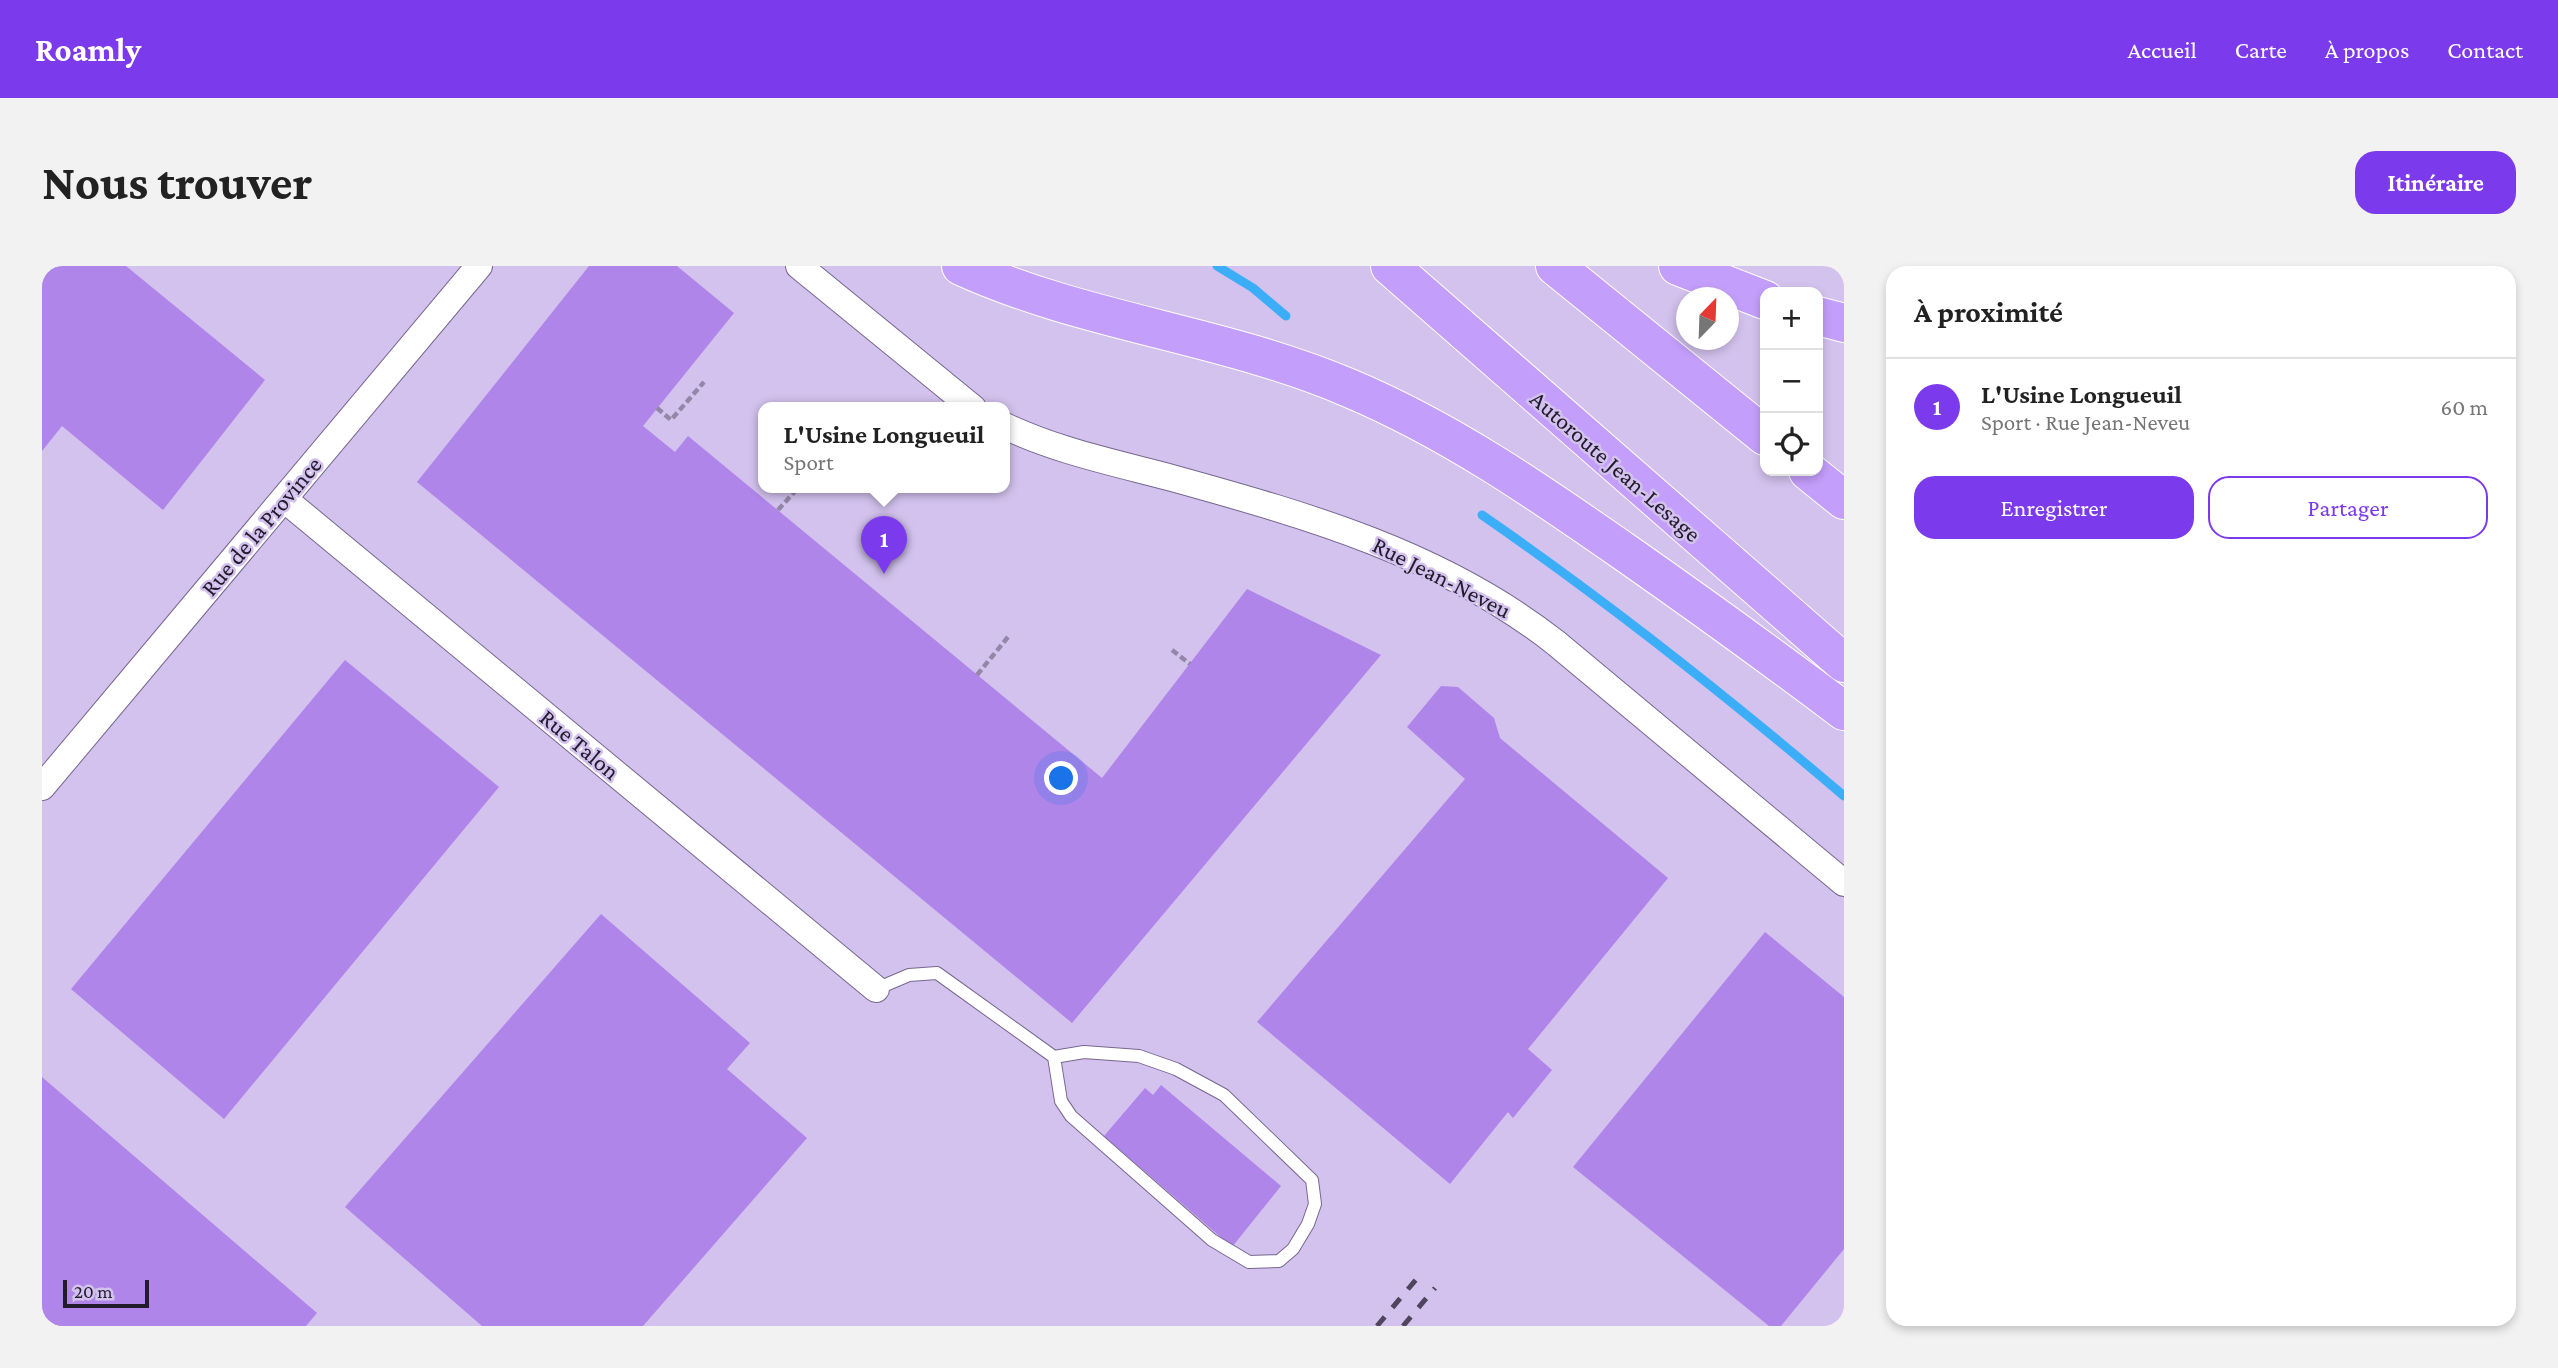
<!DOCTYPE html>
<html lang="fr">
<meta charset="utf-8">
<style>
:root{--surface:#fff;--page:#f2f2f2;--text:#222;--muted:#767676;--line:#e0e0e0;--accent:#7c3aed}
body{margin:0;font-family:"Crimson Pro",serif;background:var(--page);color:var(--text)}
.controls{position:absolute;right:21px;top:21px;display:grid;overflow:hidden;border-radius:14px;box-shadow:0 4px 10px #0003}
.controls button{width:63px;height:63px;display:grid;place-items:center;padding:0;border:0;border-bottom:2px solid var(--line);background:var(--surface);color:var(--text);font:35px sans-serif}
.compass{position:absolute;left:1634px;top:21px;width:63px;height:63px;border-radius:50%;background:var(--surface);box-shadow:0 4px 10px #0003;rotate:23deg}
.scale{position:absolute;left:21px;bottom:18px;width:86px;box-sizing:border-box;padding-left:7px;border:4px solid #221b2b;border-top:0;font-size:19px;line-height:24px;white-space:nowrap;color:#221b2b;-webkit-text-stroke:5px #d3c2ee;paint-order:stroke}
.you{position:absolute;left:1020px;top:513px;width:24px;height:24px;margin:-18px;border:5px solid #fff;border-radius:50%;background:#1a73e8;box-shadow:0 0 0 10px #1a73e833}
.badge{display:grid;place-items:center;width:46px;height:46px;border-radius:50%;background:var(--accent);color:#fff;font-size:23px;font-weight:700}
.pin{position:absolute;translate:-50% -58px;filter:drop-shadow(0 2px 4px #0008)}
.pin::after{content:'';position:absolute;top:37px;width:24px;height:21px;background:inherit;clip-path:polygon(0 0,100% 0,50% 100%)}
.popup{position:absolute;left:716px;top:136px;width:252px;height:91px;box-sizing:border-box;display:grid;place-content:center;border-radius:14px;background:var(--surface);filter:drop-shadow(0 2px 5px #0005);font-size:23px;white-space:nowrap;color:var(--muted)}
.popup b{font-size:26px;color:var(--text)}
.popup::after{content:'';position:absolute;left:50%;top:100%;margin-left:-14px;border:14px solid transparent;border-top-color:var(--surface)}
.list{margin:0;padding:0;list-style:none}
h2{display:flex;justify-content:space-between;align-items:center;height:91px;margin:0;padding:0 28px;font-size:30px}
h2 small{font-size:23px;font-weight:400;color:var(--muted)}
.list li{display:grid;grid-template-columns:46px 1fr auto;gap:21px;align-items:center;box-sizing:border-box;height:98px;padding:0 28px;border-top:2px solid var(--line)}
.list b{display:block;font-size:26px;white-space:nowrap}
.list p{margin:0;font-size:23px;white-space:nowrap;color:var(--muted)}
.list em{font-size:23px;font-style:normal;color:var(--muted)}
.actions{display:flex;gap:14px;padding:21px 28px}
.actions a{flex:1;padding:16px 0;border:2px solid var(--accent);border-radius:21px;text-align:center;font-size:24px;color:var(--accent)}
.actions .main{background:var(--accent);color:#fff}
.icon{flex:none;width:38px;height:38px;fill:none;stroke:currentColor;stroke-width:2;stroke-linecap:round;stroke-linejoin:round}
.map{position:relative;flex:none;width:1802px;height:1060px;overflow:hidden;border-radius:21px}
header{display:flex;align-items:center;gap:42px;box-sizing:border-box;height:98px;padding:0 35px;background:var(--accent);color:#fff}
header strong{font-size:33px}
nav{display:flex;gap:38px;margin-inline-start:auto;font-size:24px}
.intro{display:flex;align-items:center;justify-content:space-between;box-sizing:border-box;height:168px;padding:0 42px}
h1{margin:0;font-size:49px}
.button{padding:18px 32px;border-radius:21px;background:var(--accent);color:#fff;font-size:24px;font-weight:700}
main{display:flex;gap:42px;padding:0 42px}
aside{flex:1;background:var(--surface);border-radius:21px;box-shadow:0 4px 10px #0003}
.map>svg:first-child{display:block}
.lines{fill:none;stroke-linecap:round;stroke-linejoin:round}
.stream{stroke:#3caef8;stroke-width:9}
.building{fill:#af85e9}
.lane-casing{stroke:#77678f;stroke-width:14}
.street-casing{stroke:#77678f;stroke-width:28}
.highway-casing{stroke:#fff;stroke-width:40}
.path{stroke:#9486a8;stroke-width:4.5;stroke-dasharray:7 3.5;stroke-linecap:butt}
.lane{stroke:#fff;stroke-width:12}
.street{stroke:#fff;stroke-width:26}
.highway{stroke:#c49efb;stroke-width:38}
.rail{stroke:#4f455c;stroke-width:5;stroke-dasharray:12 12;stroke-linecap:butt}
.labels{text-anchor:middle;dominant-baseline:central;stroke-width:5;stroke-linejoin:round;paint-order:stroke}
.street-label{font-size:24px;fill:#221b2b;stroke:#d3c2ee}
</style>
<header>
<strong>Roamly</strong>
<nav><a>Accueil</a><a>Carte</a><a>À propos</a><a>Contact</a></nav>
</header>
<div class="intro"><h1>Nous trouver</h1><a class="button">Itinéraire</a></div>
<main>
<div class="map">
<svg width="1802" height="1060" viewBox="0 0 1802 1060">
<rect width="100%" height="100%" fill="#d3c2ee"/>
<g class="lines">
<!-- stream -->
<path class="stream" d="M1175,0L1211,22L1244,50
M1440,249C1566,336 1686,431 1802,530"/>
</g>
<!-- building -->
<path class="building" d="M0,0H84L223,114L121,244L20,160L0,185Z
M547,0H635L692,47L601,160L633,186L646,170L1060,512L1205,323L1339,389L1030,757L375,216Z
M303,394L457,521L182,853L29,723Z
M1399,420L1416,421L1452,452L1458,472L1626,612L1486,783L1510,804L1471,852L1466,846L1408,918L1215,756L1423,513L1365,461Z
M559,648L708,777L685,803L765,872L601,1060H440L303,941Z
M1723,666L1802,731V983L1739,1060H1727L1531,901Z
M0,811L275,1047L264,1060H7L0,1054Z
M1119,819L1239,920L1190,981L1062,870L1103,822L1111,829Z"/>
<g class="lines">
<defs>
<path id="lane" d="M834,723L867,709L895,707L1012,791L1042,786L1097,790L1134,803L1182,829L1270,914L1273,938L1266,958L1251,983L1237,995L1207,996L1170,974L1029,850L1019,835L1012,791"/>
<path id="street" d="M757,0L931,142
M963,160C1015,185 1074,197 1130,212C1267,250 1401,288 1514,377L1802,617
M242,233L834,723
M0,521L437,0"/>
<path id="highway" d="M919,0C1041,56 1181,68 1307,122C1407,164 1495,225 1584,287C1657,338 1730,391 1802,445
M1348,0L1802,397
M1513,0L1723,170
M1636,0L1723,34
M1776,50L1802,57
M1766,205L1802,234"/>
</defs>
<!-- lane casing -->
<use href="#lane" class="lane-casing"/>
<!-- street casing -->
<use href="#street" class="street-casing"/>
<!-- highway casing -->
<use href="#highway" class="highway-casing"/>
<!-- path -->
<path class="path" d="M615,142L629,154L662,116
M736,244L756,222
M1130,384L1148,398
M935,409L966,371"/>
<!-- lane -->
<use href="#lane" class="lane"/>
<!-- street -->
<use href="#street" class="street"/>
<!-- highway -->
<use href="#highway" class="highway"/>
<!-- rail -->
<path class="rail" d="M1335,1060L1377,1010
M1361,1060L1393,1022"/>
</g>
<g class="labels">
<!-- street labels -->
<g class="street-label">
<text transform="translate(1574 200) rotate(41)">Autoroute Jean-Lesage</text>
<text transform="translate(219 260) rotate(-50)">Rue de la Province</text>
<text transform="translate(1400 311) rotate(27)">Rue Jean-Neveu</text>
<text transform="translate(538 478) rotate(40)">Rue Talon</text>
</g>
</g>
</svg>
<div class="controls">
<button>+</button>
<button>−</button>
<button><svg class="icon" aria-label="locate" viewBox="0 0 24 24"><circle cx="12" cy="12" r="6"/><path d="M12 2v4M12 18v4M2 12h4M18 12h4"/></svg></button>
</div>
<svg class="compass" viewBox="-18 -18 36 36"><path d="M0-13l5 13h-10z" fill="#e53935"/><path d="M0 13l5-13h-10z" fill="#767676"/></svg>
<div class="scale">20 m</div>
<div class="you"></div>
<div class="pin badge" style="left:842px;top:308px">1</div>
<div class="popup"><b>L'Usine Longueuil</b>Sport</div>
</div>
<aside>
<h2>À proximité<small></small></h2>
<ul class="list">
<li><span class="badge">1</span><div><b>L'Usine Longueuil</b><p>Sport · Rue Jean-Neveu</p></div><em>60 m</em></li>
</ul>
<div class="actions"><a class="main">Enregistrer</a><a>Partager</a></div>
</aside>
</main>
